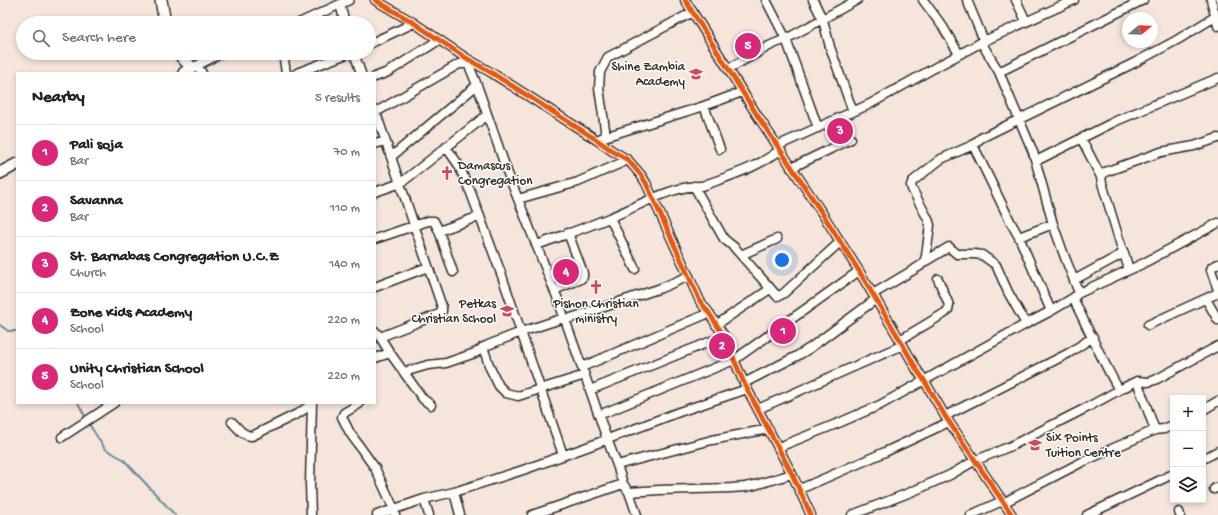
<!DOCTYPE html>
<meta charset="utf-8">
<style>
:root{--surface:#fff;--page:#f6f6f6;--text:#222;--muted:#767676;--line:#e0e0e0;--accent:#db2777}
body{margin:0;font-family:"Gochi Hand",sans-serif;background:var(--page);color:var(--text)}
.controls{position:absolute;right:12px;bottom:12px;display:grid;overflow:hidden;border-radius:0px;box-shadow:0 2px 6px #0003}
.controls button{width:36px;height:36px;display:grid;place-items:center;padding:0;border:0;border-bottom:1px solid var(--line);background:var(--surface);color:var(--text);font:20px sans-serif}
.compass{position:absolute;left:1122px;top:12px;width:36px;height:36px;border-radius:50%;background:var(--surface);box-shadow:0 2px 6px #0003;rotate:71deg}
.you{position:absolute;left:782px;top:260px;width:14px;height:14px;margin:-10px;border:3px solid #fff;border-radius:50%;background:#1a73e8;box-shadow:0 0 0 6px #1a73e833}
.badge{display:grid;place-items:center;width:26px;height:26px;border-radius:50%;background:var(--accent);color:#fff;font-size:13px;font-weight:700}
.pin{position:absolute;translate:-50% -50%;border:2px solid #fff;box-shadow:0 1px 4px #0006}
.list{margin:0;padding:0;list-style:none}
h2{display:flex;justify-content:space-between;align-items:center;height:52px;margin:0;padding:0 16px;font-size:17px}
h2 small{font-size:13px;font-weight:400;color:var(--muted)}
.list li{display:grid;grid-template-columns:26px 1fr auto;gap:12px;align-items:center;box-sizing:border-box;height:56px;padding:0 16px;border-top:1px solid var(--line)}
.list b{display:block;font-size:15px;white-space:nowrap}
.list p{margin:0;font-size:13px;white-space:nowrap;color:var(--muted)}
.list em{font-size:13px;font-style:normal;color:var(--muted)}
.icon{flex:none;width:22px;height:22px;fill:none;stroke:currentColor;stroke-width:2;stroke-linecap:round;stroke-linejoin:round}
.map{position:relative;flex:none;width:1218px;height:515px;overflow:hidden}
.search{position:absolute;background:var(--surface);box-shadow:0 2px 6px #0003;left:16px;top:16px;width:360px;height:44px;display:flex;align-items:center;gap:10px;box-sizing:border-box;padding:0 14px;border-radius:22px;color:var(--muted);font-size:15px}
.panel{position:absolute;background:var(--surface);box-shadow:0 2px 6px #0003;left:16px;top:72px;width:360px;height:332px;border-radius:0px}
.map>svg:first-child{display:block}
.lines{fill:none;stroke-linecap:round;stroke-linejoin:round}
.stream{stroke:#688ca2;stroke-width:2}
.street-casing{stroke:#2b2b2b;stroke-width:11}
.secondary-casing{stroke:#2b2b2b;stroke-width:14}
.street{stroke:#fdfcf7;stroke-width:8}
.secondary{stroke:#fdfcf7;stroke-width:11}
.cycleway-casing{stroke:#fdfcf7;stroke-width:8}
.cycleway{stroke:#e8590c;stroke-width:5}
.labels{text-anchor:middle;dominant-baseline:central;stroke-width:3;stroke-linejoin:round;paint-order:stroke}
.poi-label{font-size:13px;fill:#2b2b2b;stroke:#fdfcf7;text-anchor:end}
</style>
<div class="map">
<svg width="1218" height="515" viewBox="0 0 1218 515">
<rect width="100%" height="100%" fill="#f6e5db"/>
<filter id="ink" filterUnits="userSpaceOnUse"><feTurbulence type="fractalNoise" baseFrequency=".025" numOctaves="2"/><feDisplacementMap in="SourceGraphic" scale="8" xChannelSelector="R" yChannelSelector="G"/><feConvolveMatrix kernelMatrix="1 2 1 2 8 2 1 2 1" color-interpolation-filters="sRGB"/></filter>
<g filter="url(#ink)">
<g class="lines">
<!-- stream -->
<path class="stream" d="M0,325L8,331H17
M78,403L86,418
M89,424L105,449L123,459L175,515"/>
<defs>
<path id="street" d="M375,0L414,23L466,58L492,73L597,140L611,150L628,160L641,175L646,183L700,301L709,313L724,336L744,383L792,474L811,515
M685,0L757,115L822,213L859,271L900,340L917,370L924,380L945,416L1012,515
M766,0L786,39L818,128
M813,0L823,20L830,47L853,112
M923,0L943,27L959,54
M967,0L984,41
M1016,0L1026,21
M1211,0L1218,26
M340,4L345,23
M299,23L349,0
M981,42L999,72L1033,152L1053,224L1064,255L1079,293
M369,44L414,23
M283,53L286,73
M354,53L361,73
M466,58L477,85L508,174L557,297L590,390L607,439L617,465L623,484L629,492L637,515
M197,66L202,73
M192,68L222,53
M728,69L771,45L786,39L857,0
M999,72L1143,0
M297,73L349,53
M375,77L388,72L439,40
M704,106L720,149
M375,110L442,307V311L439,314L380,337
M376,112L459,64H468
M606,136L599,88L600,72L608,57L693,12
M601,138L704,106L742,92
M1081,138L1101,177
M375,144L385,141
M973,145L981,138L1134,63L1177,40L1218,15
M777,146L870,104L936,67L984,41L1074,0
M446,147L458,164L471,193L502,276L563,455
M391,157L477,85
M1036,161L1116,121L1218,78
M791,168L851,139
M694,186L724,239L734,247L777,296L781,295L784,293L840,242
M375,192L401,183L487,115
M518,199L578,182L628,160
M610,218L635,269
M439,231L480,216
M1019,237L1053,224
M375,239L428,221H434L439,231L453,272
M537,245C561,236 585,228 609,218C637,207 672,185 702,186C729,176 757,168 780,150
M1124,253L1129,270
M741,255L777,239
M924,262L949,247L957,254H974L982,255L996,265L1008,292L1026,324L1051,311
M1218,264L1212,267L1211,270L1218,290
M1074,280L1124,253L1122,249L1102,183L1101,177L1105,172L1161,152L1194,146L1218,138
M375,287L428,267
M554,290L579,280L583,277V273L568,233
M873,294L920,266L924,262L926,256L930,225L928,219L912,189L911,185L913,181L941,159L973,145L1011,223L1019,237L1051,311L1073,298L1079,293L1142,264L1218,223
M1206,299L1218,320
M565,320L661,288L689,276
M716,325L770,289
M1148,325L1218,293
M375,331L380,337L390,353L423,399L431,405
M900,340L945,313L948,310L949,305L938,279
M483,347L490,368L499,386L506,393L518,396L585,375
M375,358L390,353
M582,367L709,313
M404,372L428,365L446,363L475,353L488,345L521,332L564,318
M1137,381L1155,430
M744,383L797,356L810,348L876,299
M590,390L724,336
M1119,390L1137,381L1148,382L1155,380L1218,346
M359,404L344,413L342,417L350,433L375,468L394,509L395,515
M758,409L903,345
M1203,410L1218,401
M599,415L734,360L859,271
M945,416L1069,353L1093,337
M232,422C238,428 243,436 252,436L299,413L312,404
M62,437L114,403
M779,447L841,422L880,405L1026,324
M1203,459L1218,451
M617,465L712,440L769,429
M800,489L885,452L949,422
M1214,489L1218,487
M454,492L460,515
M629,492L659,490L731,488L745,487L755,485L792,474
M424,499L429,515
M1003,503L1082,462L1155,430L1164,429L1173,425
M1179,512L1180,515
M311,515L310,484L312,403
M377,515L424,499L454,492L523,470L587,447L679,412L747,389
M532,515L623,484
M852,515L911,492L950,475L974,461L1011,446L1088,407L1119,390C1102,360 1088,329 1073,298
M971,515L1002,501
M1087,515L1173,474"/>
<path id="secondary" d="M161,0L165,23
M178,53L192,68L184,73
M0,173L17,164"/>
</defs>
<!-- street casing -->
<use href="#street" class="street-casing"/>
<!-- secondary casing -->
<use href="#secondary" class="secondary-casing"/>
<!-- street -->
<use href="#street" class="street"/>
<!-- secondary -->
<use href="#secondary" class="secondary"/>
<defs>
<path id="cycleway" d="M375,0L414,23L466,58L492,73L597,140L611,150L628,160L641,175L646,183L700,301L709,313L724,336L744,383L792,474L811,515
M685,0L757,115L822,213L859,271L900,340L917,370L924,380L945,416L1012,515"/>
</defs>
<!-- cycleway casing -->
<use href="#cycleway" class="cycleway-casing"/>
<!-- cycleway -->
<use href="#cycleway" class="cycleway"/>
</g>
</g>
<!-- icons -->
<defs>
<symbol id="school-bare" viewBox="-9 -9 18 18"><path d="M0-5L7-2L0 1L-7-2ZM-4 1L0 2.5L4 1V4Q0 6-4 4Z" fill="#d1495b" stroke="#fdfcf7" stroke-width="2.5" paint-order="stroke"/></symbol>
<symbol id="church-bare" viewBox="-9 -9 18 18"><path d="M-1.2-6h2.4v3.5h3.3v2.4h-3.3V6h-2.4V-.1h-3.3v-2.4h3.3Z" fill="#d1495b" stroke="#fdfcf7" stroke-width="2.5" paint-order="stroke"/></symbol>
</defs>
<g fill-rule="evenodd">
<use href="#school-bare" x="686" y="64" width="20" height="20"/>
<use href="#church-bare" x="437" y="163" width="20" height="20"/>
<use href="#church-bare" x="586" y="277" width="20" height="20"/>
<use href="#school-bare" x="497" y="301" width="20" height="20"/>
<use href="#school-bare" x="1025" y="435" width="20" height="20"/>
</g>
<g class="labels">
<!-- poi labels -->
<g class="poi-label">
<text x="685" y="67">Shine Zambia<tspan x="685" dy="15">Academy</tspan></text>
<text x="458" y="166" text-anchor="start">Damascus<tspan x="458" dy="15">Congregation</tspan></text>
<text x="496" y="304">Petkas<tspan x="496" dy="15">Christian School</tspan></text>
<text x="596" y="304" text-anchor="middle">Pishon Christian<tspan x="596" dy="15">ministry</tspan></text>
<text x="1046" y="438" text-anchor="start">Six Points<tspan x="1046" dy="15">Tuition Centre</tspan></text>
</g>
</g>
</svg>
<div class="controls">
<button>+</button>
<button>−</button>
<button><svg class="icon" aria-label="layers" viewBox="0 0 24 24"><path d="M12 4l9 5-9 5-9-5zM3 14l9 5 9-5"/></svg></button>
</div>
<svg class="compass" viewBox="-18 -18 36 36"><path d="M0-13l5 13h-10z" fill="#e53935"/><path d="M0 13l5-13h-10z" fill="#767676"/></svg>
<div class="you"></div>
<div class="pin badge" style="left:783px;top:331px">1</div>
<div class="pin badge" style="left:722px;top:346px">2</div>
<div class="pin badge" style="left:840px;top:131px">3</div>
<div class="pin badge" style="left:566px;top:272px">4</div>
<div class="pin badge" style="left:748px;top:46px">5</div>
<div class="search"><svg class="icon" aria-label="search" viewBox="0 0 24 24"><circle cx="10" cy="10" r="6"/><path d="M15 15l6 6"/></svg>Search here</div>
<section class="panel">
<h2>Nearby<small>5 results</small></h2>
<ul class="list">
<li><span class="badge">1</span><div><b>Pali soja</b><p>Bar</p></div><em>70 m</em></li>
<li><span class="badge">2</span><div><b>Savanna</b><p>Bar</p></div><em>110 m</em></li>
<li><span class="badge">3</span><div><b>St. Barnabas Congregation U.C.Z</b><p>Church</p></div><em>140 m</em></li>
<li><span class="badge">4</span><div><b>Zone Kids Academy</b><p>School</p></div><em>220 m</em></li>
<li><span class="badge">5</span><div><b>Unity Christian School</b><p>School</p></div><em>220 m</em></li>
</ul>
</section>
</div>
